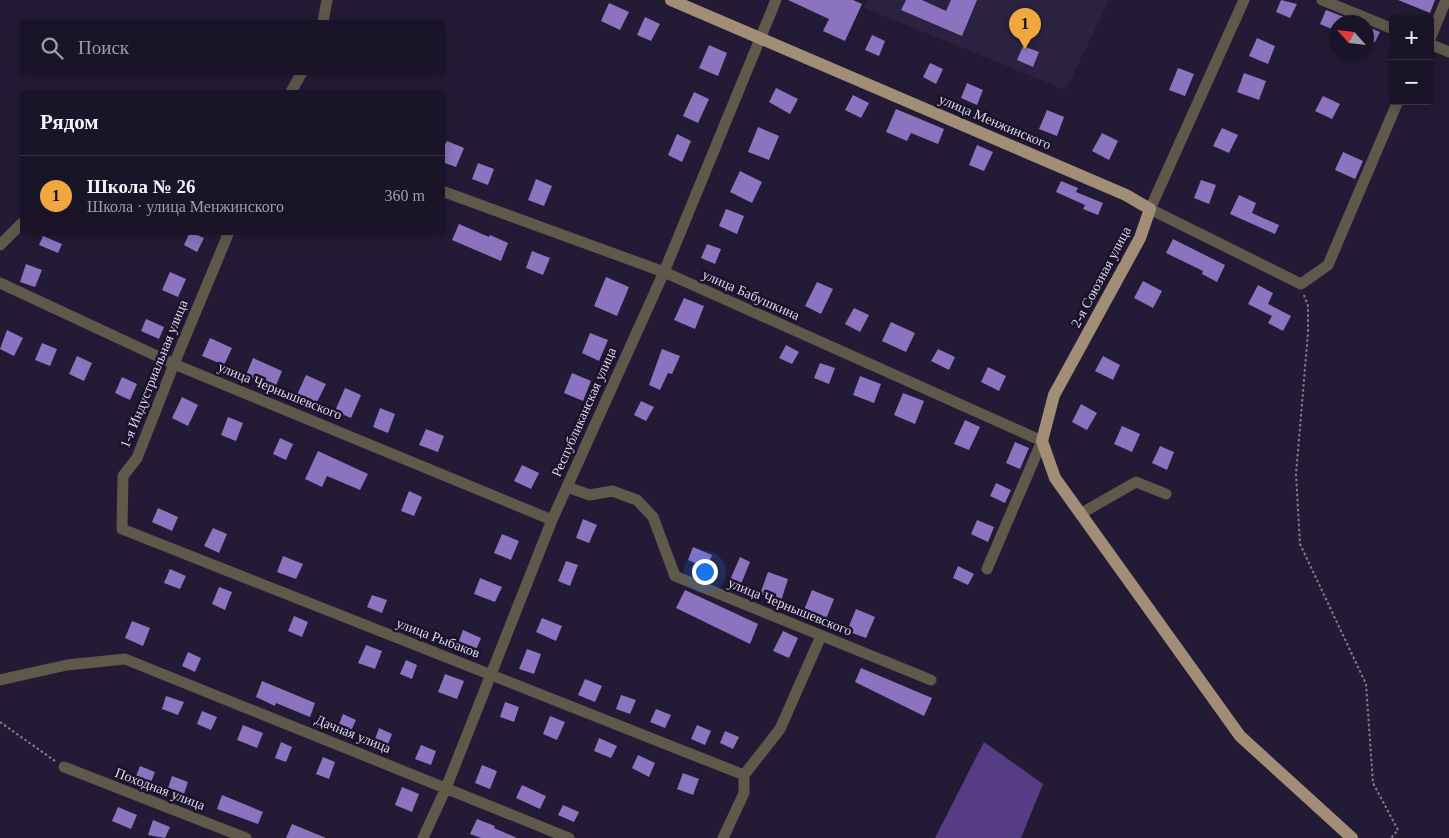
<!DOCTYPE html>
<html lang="ru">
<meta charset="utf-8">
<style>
:root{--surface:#1a1428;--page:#231d30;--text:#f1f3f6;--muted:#9f9ea8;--line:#383345;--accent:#efa73e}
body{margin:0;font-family:"Times New Roman",serif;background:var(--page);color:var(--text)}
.controls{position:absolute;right:15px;top:15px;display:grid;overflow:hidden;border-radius:5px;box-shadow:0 2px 12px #0003}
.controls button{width:45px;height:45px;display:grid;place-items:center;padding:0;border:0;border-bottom:1px solid var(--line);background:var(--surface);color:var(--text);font:25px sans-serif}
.compass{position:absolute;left:1329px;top:15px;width:45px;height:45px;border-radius:50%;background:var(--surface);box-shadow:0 2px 12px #0003;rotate:297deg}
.you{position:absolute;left:704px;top:571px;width:18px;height:18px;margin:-12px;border:4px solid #fff;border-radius:50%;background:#1a73e8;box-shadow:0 0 0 8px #1a73e833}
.badge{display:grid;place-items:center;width:32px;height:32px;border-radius:50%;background:var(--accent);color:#111;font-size:16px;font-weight:700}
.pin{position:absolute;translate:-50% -41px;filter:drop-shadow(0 1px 2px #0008)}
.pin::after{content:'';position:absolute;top:26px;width:18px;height:15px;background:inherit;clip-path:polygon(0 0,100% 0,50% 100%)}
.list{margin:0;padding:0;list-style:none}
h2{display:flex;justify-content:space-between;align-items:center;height:65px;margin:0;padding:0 20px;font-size:21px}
h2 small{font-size:16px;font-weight:400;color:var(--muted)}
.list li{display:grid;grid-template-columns:32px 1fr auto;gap:15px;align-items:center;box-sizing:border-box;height:80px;padding:0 20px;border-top:1px solid var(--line)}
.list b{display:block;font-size:19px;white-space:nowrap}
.list p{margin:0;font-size:16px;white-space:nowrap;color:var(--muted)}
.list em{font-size:16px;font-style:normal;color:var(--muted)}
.icon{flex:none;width:28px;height:28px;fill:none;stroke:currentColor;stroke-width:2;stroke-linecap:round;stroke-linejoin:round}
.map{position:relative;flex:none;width:1449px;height:838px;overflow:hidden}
.search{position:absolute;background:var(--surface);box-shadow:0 2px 12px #0003;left:20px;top:20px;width:425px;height:55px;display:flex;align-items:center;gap:12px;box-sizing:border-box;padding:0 18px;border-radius:5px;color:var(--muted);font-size:19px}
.panel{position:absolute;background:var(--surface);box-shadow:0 2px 12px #0003;left:20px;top:90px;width:425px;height:145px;border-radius:5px}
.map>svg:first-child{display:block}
.built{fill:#2b2141}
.forest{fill:#563c85}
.building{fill:#8b73c0}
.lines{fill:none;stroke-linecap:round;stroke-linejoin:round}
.path{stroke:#837d92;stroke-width:2;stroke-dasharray:2.5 2.5;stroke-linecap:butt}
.minor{stroke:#61584c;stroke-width:11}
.major{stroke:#a28e76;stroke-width:12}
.labels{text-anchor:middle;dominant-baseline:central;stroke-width:5;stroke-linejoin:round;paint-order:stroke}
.street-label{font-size:14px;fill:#dbd7e8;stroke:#1a122b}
</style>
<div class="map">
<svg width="1449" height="838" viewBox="0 0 1449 838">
<rect width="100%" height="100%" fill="#231b35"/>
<!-- built -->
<path class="built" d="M868,0H1109L1066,90L864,8Z"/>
<!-- forest -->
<path class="forest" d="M984,742L1043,784L1021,838H935Z"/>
<!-- building -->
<path class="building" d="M788,0H853L862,4L845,41L823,31L829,19Z
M906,0H922L946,11L951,0H977L962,36L901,10Z
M1281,0L1297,4L1290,18L1276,12Z
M1398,0H1435L1430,13Z
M609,3L629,12L620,30L601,21Z
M1326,10L1357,22H1336V31L1320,24Z
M645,17L660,24L651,41L637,35Z
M1366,26L1380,32L1375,42L1366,38Z
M872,35L885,41L879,56L865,50Z
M1257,38L1275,46L1268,64L1249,56Z
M709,45L727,53L718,76L699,68Z
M1023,46L1039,52L1033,67L1017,60Z
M930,63L943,69L936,84L923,77Z
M1178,68L1194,74L1185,96L1169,90Z
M1244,73L1266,81L1259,100L1237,92Z
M967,83L983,90L977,105L961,98Z
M776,88L798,99L790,114L769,102Z
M694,92L709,99L698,123L683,116Z
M853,95L869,103L861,118L845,110Z
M1323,96L1340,104L1332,119L1315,111Z
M896,109L944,129L938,144L911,133L907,141L886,132Z
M1047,110L1064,117L1057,136L1039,129Z
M758,127L779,136L769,160L748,152Z
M1222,128L1238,135L1229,153L1213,146Z
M1102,133L1118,141L1109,160L1092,151Z
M677,134L691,141L682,162L668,155Z
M447,141L464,148L456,167L442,162V150Z
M977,145L993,152L984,171L969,165Z
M1343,152L1363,161L1355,179L1335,170Z
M478,163L494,169L488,185L472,179Z
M740,171L762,182L752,203L730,192Z
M536,179L552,186L544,206L528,200Z
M1201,180L1216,185L1209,204L1194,198Z
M1061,181L1078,188L1076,192L1103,203L1098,215L1083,209L1085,205L1056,192Z
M1239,195L1256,203L1252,213L1279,225L1275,234L1230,214Z
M726,209L744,216L737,234L719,226Z
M459,224L489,237L490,235L508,243L501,261L452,240Z
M190,232L204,238L197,252L184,245Z
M43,236L62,244L58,253L39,245Z
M1173,239L1225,265L1217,282L1202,274L1203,271L1166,253Z
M707,244L721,249L715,264L701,258Z
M532,251L550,258L543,275L526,268Z
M26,264L42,270L35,287L20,282Z
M170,272L186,279L178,297L162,290Z
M606,277L629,287L617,316L594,306Z
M1143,281L1162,291L1153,308L1134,298Z
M817,282L833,289L821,314L805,306Z
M1258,285L1273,293L1268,304L1291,316L1283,331L1268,323L1272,316L1248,304Z
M684,298L704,306L695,329L674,320Z
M854,308L869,315L860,332L845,324Z
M146,319L164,327L159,339L141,331Z
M891,322L915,333L906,352L882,341Z
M7,330L23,338L14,356L0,349Z
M590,333L608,340L599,361L582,353Z
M210,338L232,348L224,365L202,356Z
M42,343L57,349L50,366L35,360Z
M786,345L799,352L792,364L779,358Z
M662,349L680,356L672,374L668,373L660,390L649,385Z
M938,349L955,357L949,370L931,361Z
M77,356L92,363L84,381L69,374Z
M1103,356L1120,365L1113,380L1095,371Z
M253,358L282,371L275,388L246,375Z
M820,363L835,368L829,384L814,378Z
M988,367L1006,376L999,391L981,382Z
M572,373L591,381L583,401L564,393Z
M306,375L326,384L316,404L297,395Z
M860,376L881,384L874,403L853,395Z
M122,377L137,384L130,400L115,393Z
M345,388L361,395L351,418L335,411Z
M903,393L924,401L915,424L894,415Z
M182,397L198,405L188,426L172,418Z
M641,401L654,407L646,421L634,415Z
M1081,404L1097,413L1087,430L1072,422Z
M380,408L395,414L388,433L373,427Z
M228,417L243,423L236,441L221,435Z
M965,420L980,427L969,450L954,444Z
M1122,426L1140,434L1132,452L1114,444Z
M426,429L444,436L438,452L419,445Z
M280,438L293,444L286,460L273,454Z
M1015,442L1029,448L1020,469L1006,463Z
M1160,446L1174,452L1167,470L1152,463Z
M318,451L368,474L360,490L327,476L322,487L305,479Z
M522,465L539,473L531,489L514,481Z
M996,483L1011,490L1005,503L990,496Z
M409,491L422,497L414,516L401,511Z
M158,508L178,517L172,531L152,522Z
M583,519L597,525L589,543L576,538Z
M977,520L994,527L988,542L971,534Z
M213,528L227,534L219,553L204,546Z
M502,534L519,541L511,560L494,553Z
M693,547L712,555L707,568L688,560Z
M283,556L303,564L296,579L277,572Z
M740,557L750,562L741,584L730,580Z
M566,561L578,565L570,586L558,581Z
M958,566L974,574L968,585L953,578Z
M170,569L186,576L180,589L164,583Z
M768,572L788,579L781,601L760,594Z
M480,578L502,587L495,602L474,594Z
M219,587L232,592L225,610L212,604Z
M685,590L758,624L750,644L676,608Z
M812,590L834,599L826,619L804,610Z
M372,595L387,600L382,613L367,607Z
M856,609L875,617L866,638L847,631Z
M294,616L308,622L302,637L288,631Z
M542,618L562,626L556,641L536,632Z
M132,621L150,628L143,646L125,638Z
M463,630L481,638L476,650L458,643Z
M783,631L798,638L789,658L773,651Z
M366,645L382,651L375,669L358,663Z
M527,649L541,654L534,674L519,669Z
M188,652L201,658L195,672L182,666Z
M406,660L417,665L412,679L400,674Z
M861,668L932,698L924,716L855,682Z
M445,674L464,681L457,699L438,692Z
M585,679L602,686L595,702L578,695Z
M262,681L315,703L310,717L276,703L275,706L256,697Z
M621,695L636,700L630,714L616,709Z
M166,696L184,702L178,715L162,709Z
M505,702L519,707L514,722L500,717Z
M656,709L671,715L665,728L650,722Z
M202,711L217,717L211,730L197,724Z
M343,714L356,720L349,735L337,729Z
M550,716L565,722L557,740L543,734Z
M243,725L263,733L257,748L237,740Z
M697,725L711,731L705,745L691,739Z
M379,728L392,734L387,747L374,742Z
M725,731L739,737L733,749L720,743Z
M599,738L617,746L611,758L594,751Z
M281,742L292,747L286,762L275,758Z
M421,745L436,751L431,765L415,759Z
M638,755L655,763L649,777L632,768Z
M323,757L335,762L329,779L316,774Z
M482,765L497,771L490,789L475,783Z
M140,766L155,772L151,782L136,776Z
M683,773L699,779L693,795L677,789Z
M172,776L188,782L184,794L168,788Z
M522,785L546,796L540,809L516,798Z
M402,787L419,794L412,812L395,805Z
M222,795L263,812L258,824L217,809Z
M563,805L579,812L574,822L558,815Z
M118,807L137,815L131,829L112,821Z
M477,819L495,826L494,828L517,838H481L470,834Z
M153,820L170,827L165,838L148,835Z
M292,824L326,838H286Z"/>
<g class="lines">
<!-- path -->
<path class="path" d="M1304,295L1308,306V333L1296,474L1300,544L1366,684L1373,783L1398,830L1391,838
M0,722L55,761"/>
<!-- minor -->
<path class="minor" d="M1244,0L1150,209L1301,284L1328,265L1398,101
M1322,0L1393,29
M323,22L327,0
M1430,39L1446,0
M1430,44L1449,52
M291,92L302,72
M442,191L664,272L1042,441L987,569
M229,232L174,364L137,458L123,476L122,529L744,775
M0,245L22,223
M0,283L174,364L552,520
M567,487L590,495L612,491L637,500L653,517L675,576L931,680
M1080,514L1136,482L1166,494
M0,680L67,665L125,659L569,838
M64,767L246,838
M423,838L446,788L552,520L664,272L776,0
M723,838L744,793V775L780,729L821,636"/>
<!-- major -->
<path class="major" d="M671,0L1126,195L1150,209L1140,238L1054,395L1042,441L1055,478L1240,736L1352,838"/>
</g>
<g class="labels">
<!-- street labels -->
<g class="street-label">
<text transform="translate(995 122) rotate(23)">улица Менжинского</text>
<text transform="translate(1101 277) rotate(-62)">2-я Союзная улица</text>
<text transform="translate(751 295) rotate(24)">улица Бабушкина</text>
<text transform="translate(154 374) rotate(-68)">1-я Индустриальная улица</text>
<text transform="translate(280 391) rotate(22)">улица Чернышевского</text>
<text transform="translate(584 412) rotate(-66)">Республиканская улица</text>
<text transform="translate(790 607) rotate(22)">улица Чернышевского</text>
<text transform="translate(438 638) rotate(21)">улица Рыбаков</text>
<text transform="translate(353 734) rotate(22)">Дачная улица</text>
<text transform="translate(160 789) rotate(21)">Походная улица</text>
</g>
</g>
</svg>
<div class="controls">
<button>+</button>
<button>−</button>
</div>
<svg class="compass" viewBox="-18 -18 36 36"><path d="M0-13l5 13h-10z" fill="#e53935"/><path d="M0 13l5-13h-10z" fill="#9f9ea8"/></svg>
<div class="you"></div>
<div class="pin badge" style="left:1025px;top:49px">1</div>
<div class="search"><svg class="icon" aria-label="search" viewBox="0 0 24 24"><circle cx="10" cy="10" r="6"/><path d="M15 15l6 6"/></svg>Поиск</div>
<section class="panel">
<h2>Рядом<small></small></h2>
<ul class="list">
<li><span class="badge">1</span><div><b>Школа № 26</b><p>Школа · улица Менжинского</p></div><em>360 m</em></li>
</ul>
</section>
</div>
